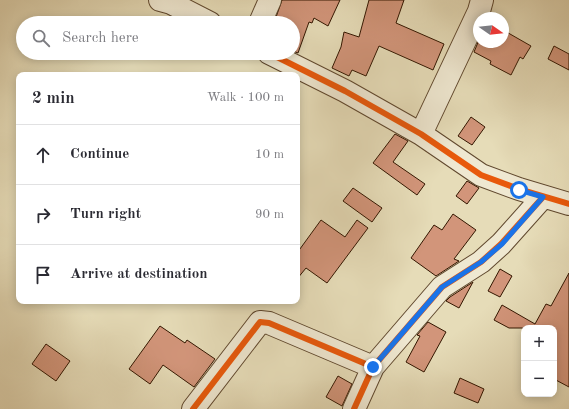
<!DOCTYPE html>
<meta charset="utf-8">
<style>
:root{--surface:#fff;--page:#f7f7f7;--text:#2b2b33;--muted:#7c7c81;--line:#e1e1e2}
body{margin:0;font-family:"Old Standard TT",serif;background:var(--page);color:var(--text)}
.controls{position:absolute;right:12px;bottom:12px;display:grid;overflow:hidden;border-radius:8px;box-shadow:0 2px 10px #0003}
.controls button{width:36px;height:36px;display:grid;place-items:center;padding:0;border:0;border-bottom:1px solid var(--line);background:var(--surface);color:var(--text);font:20px sans-serif}
.compass{position:absolute;left:473px;top:12px;width:36px;height:36px;border-radius:50%;background:var(--surface);box-shadow:0 2px 10px #0003;rotate:104deg}
.stop{position:absolute;width:12px;height:12px;margin:-9px;border:3px solid #1a73e8;border-radius:50%;background:#fff}
.stop.end{background:#1a73e8;border-color:#fff;box-shadow:0 1px 4px #0008}
.list{margin:0;padding:0;list-style:none}
h2{display:flex;justify-content:space-between;align-items:center;height:52px;margin:0;padding:0 16px;font-size:17px}
h2 small{font-size:13px;font-weight:400;color:var(--muted)}
.list li{display:grid;grid-template-columns:26px 1fr auto;gap:12px;align-items:center;box-sizing:border-box;height:60px;padding:0 16px;border-top:1px solid var(--line)}
.list b{display:block;font-size:15px;white-space:nowrap}
.list em{font-size:13px;font-style:normal;color:var(--muted)}
.icon{flex:none;width:22px;height:22px;fill:none;stroke:currentColor;stroke-width:2;stroke-linecap:round;stroke-linejoin:round}
.map{position:relative;flex:none;width:569px;height:409px;overflow:hidden}
.search{position:absolute;background:var(--surface);box-shadow:0 2px 10px #0003;left:16px;top:16px;width:284px;height:44px;display:flex;align-items:center;gap:10px;box-sizing:border-box;padding:0 14px;border-radius:22px;color:var(--muted);font-size:15px}
.panel{position:absolute;background:var(--surface);box-shadow:0 2px 10px #0003;left:16px;top:72px;width:284px;height:232px;border-radius:8px}
.map>svg:first-child{display:block}
.building{fill:#d2957a;stroke:#331600}
.lines{fill:none;stroke-linecap:round;stroke-linejoin:round}
.minor-casing{stroke:#60482e;stroke-width:24}
.minor{stroke:#efe8d1;stroke-width:22}
.cycleway-casing{stroke:#efe8d1;stroke-width:8}
.cycleway{stroke:#e8590c;stroke-width:6}
.route{stroke:#1a73e8;stroke-width:5}
</style>
<div class="map">
<svg width="569" height="409" viewBox="0 0 569 409">
<rect width="100%" height="100%" fill="#e6dcb8"/>
<filter id="stains"><feTurbulence type="fractalNoise" baseFrequency=".005" numOctaves="4"/><feColorMatrix values="0 0 0 0 .2 0 0 0 0 .09 0 0 0 0 .02 0 0 0 .5 -.17"/></filter>
<radialGradient id="worn" r=".72"><stop offset=".6" stop-color="#630" stop-opacity="0"/><stop offset="1" stop-color="#630" stop-opacity=".3"/></radialGradient>
<!-- building -->
<path class="building" d="M282,0H340L328,26L314,18L312,23L309,22L298,53L293,51V23H274Z
M369,0H404L396,23L444,44L433,70L379,46L366,76L352,70L349,76L332,68L341,47L344,32L359,37Z
M503,30L531,46L523,59L520,57L511,75L490,64L491,61L474,52L479,40V42H503Z
M554,46L569,54V70L548,59Z
M471,117L485,127L472,145L458,136Z
M395,134L408,141L393,162L425,184L417,195L373,163Z
M467,181L479,188L467,204L456,196Z
M353,188L382,208L372,222L343,201Z
M453,214L476,230L454,259L459,261L436,276L411,258L434,225L442,230Z
M321,220L345,237L357,220L368,228L327,283L306,268L297,279V253Z
M500,269L512,276L500,297L488,291Z
M569,273V387L554,379V328H509L494,320L502,305L535,324L546,304L551,306Z
M473,282L459,308L446,301L450,297Z
M428,322L446,332L424,372L406,362L420,336L417,335Z
M160,326L185,343L187,340L215,359L194,387L163,365L150,384L129,369Z
M46,344L70,361L56,381L32,364Z
M338,376L352,384L342,406L326,397Z
M460,378L484,389L478,403L454,393Z"/>
<g class="lines">
<defs>
<path id="minor" d="M160,0L171,3L210,23
M260,23L270,0
M269,53L345,91L421,134L481,175L519,189L569,204
M421,134L479,11L482,0
M193,409L260,322L269,323L373,367
M354,409L373,367L442,287L481,262L501,244L543,197"/>
</defs>
<!-- minor casing -->
<use href="#minor" class="minor-casing"/>
<!-- minor -->
<use href="#minor" class="minor"/>
<defs>
<path id="cycleway" d="M269,53L345,91L421,134L481,175L519,189L569,204
M193,409L260,322L269,323L373,367
M354,409L373,367L442,287L481,262L501,244L543,197"/>
</defs>
<!-- cycleway casing -->
<use href="#cycleway" class="cycleway-casing"/>
<!-- cycleway -->
<use href="#cycleway" class="cycleway"/>
</g>
<g class="lines">
<!-- route -->
<path class="route" d="M373,367L442,287L481,262L502,244L543,197L519,190"/>
</g>
<rect width="100%" height="100%" filter="url(#stains)"/>
<rect width="100%" height="100%" fill="url(#worn)"/>
</svg>
<div class="controls">
<button>+</button>
<button>−</button>
</div>
<svg class="compass" viewBox="-18 -18 36 36"><path d="M0-13l5 13h-10z" fill="#e53935"/><path d="M0 13l5-13h-10z" fill="#7c7c81"/></svg>
<div class="stop" style="left:519px;top:190px"></div>
<div class="stop end" style="left:373px;top:367px"></div>
<div class="search"><svg class="icon" aria-label="search" viewBox="0 0 24 24"><circle cx="10" cy="10" r="6"/><path d="M15 15l6 6"/></svg>Search here</div>
<section class="panel">
<h2>2 min<small>Walk · 100 m</small></h2>
<ul class="list">
<li><svg class="icon" aria-label="ahead" viewBox="0 0 24 24"><path d="M12 20V5M6 11l6-6 6 6"/></svg><div><b>Continue</b></div><em>10 m</em></li>
<li><svg class="icon" aria-label="right" viewBox="0 0 24 24"><path d="M7 20v-9h11M14 6l5 5-5 5"/></svg><div><b>Turn right</b></div><em>90 m</em></li>
<li><svg class="icon" aria-label="arrive" viewBox="0 0 24 24"><path d="M6 21V4h12l-3 4 3 4H6"/></svg><div><b>Arrive at destination</b></div></li>
</ul>
</section>
</div>
